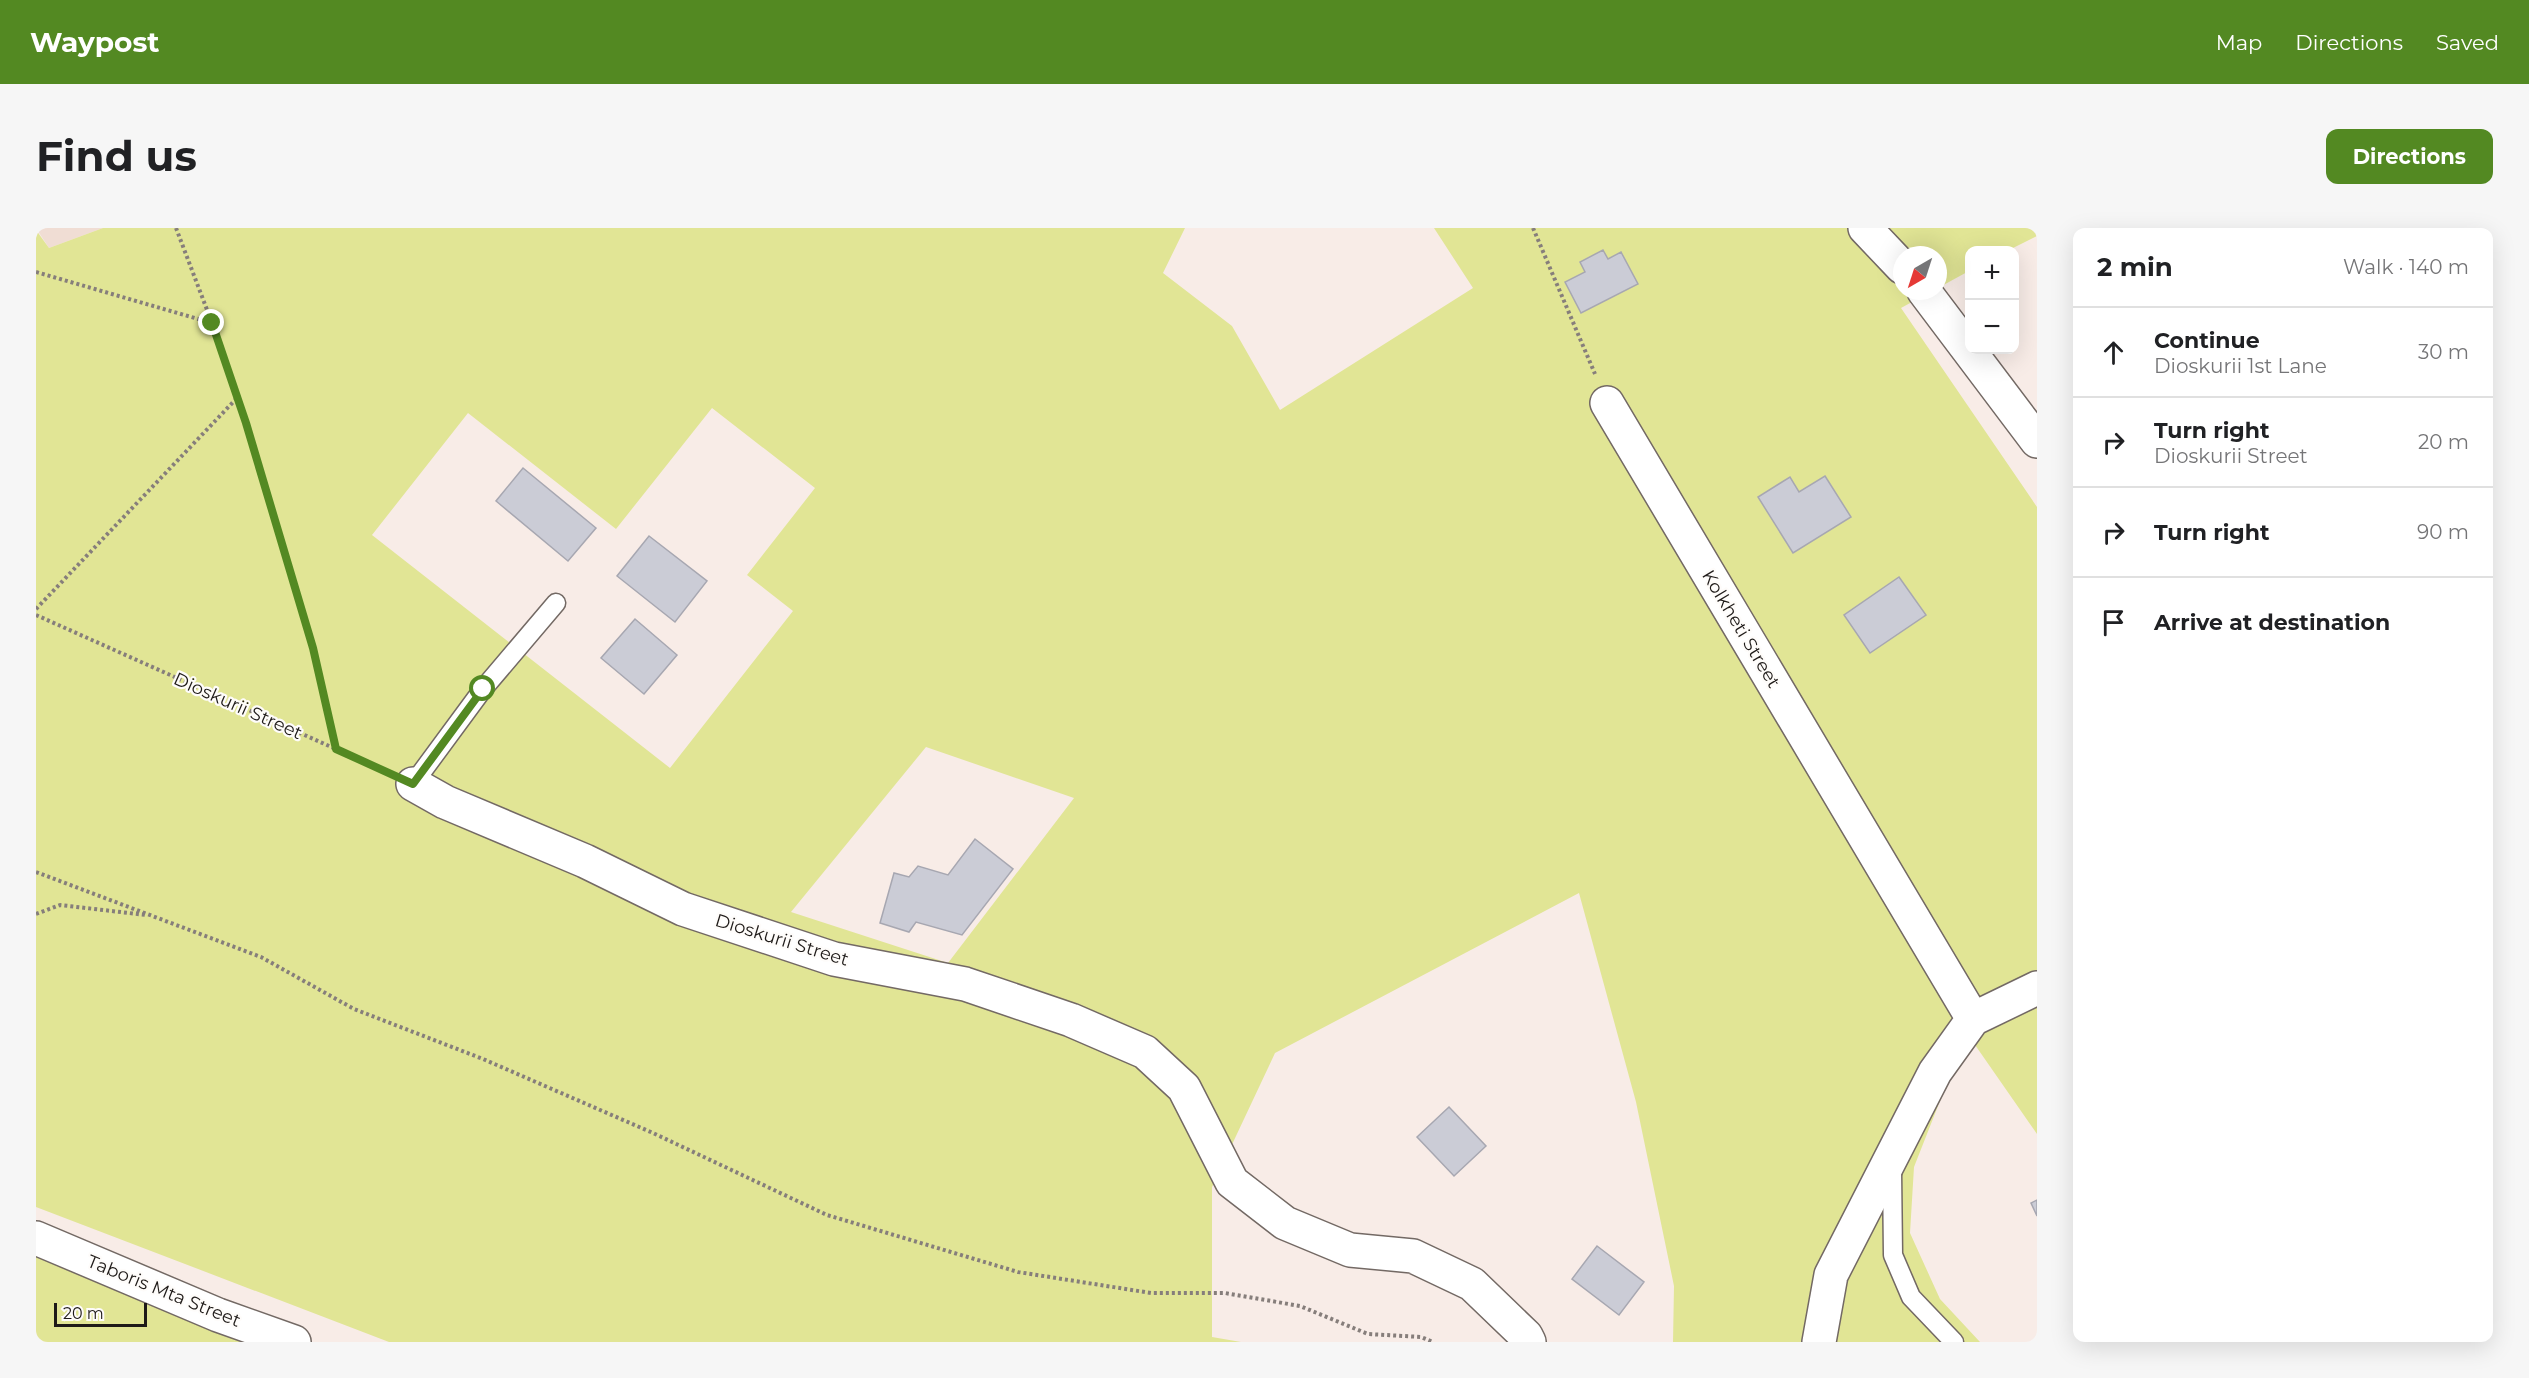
<!DOCTYPE html>
<meta charset="utf-8">
<style>
:root{--surface:#fff;--page:#f6f6f6;--text:#202124;--muted:#757577;--line:#e0e0e0;--accent:#538922}
body{margin:0;font-family:Montserrat,sans-serif;background:var(--page);color:var(--text)}
.controls{position:absolute;right:18px;top:18px;display:grid;overflow:hidden;border-radius:12px;box-shadow:0 6px 24px #0002}
.controls button{width:54px;height:54px;display:grid;place-items:center;padding:0;border:0;border-bottom:2px solid var(--line);background:var(--surface);color:var(--text);font:30px sans-serif}
.compass{position:absolute;left:1857px;top:18px;width:54px;height:54px;border-radius:50%;background:var(--surface);box-shadow:0 6px 24px #0002;rotate:219deg}
.scale{position:absolute;left:18px;bottom:15px;width:93px;box-sizing:border-box;padding-left:6px;border:3px solid #1e1a18;border-top:0;font-size:16px;line-height:21px;white-space:nowrap;color:#1e1a18;-webkit-text-stroke:4px #fefcfa;paint-order:stroke}
.stop{position:absolute;width:18px;height:18px;margin:-14px;border:4px solid #538922;border-radius:50%;background:#fff}
.stop.end{background:#538922;border-color:#fff;box-shadow:0 2px 6px #0008}
.list{margin:0;padding:0;list-style:none}
h2{display:flex;justify-content:space-between;align-items:center;height:78px;margin:0;padding:0 24px;font-size:26px}
h2 small{font-size:20px;font-weight:400;color:var(--muted)}
.list li{display:grid;grid-template-columns:39px 1fr auto;gap:18px;align-items:center;box-sizing:border-box;height:90px;padding:0 24px;border-top:2px solid var(--line)}
.list b{display:block;font-size:22px;white-space:nowrap}
.list p{margin:0;font-size:20px;white-space:nowrap;color:var(--muted)}
.list em{font-size:20px;font-style:normal;color:var(--muted)}
.icon{flex:none;width:33px;height:33px;fill:none;stroke:currentColor;stroke-width:2;stroke-linecap:round;stroke-linejoin:round}
.map{position:relative;flex:none;width:2001px;height:1114px;overflow:hidden;border-radius:12px}
header{display:flex;align-items:center;gap:36px;box-sizing:border-box;height:84px;padding:0 30px;background:var(--accent);color:#fff}
header strong{font-size:28px}
nav{display:flex;gap:33px;margin-inline-start:auto;font-size:21px}
.intro{display:flex;align-items:center;justify-content:space-between;box-sizing:border-box;height:144px;padding:0 36px}
h1{margin:0;font-size:42px}
.button{padding:15px 27px;border-radius:12px;background:var(--accent);color:#fff;font-size:21px;font-weight:700}
main{display:flex;gap:36px;padding:0 36px}
aside{flex:1;background:var(--surface);border-radius:12px;box-shadow:0 6px 24px #0002}
.map>svg:first-child{display:block}
.built{fill:#f0ddd4}
.green{fill:#e1e595;fill-rule:evenodd}
.building{fill:#cbccd6;stroke:#a7a7b1;stroke-width:1.5}
.lines{fill:none;stroke-linecap:round;stroke-linejoin:round}
.service-casing{stroke:#736964;stroke-width:21}
.minor-casing{stroke:#736964;stroke-width:36}
.secondary-casing{stroke:#736964;stroke-width:36}
.path{stroke:#867e7b;stroke-width:4;stroke-dasharray:3 3;stroke-linecap:butt}
.service{stroke:#fff;stroke-width:18}
.minor{stroke:#fff;stroke-width:33}
.secondary{stroke:#fff;stroke-width:33}
.route{stroke:#538922;stroke-width:8}
.labels{text-anchor:middle;dominant-baseline:central;stroke-width:4.5;stroke-linejoin:round;paint-order:stroke}
.street-label{font-size:18px;fill:#1e1a18;stroke:#fefcfa}
</style>
<header>
<strong>Waypost</strong>
<nav><a>Map</a><a>Directions</a><a>Saved</a></nav>
</header>
<div class="intro"><h1>Find us</h1><a class="button">Directions</a></div>
<main>
<div class="map">
<svg width="2001" height="1114" viewBox="0 0 2001 1114">
<rect width="100%" height="100%" fill="#f8ece7"/>
<!-- built -->
<path class="built" d="M0,0H67L13,20Z"/>
<!-- green -->
<path class="green" d="M67,0H1149L1127,45L1196,98L1244,182L1437,60L1398,0H2001V8L1973,22H1934L1933,43L1902,60V27H1866V63H1896L1865,80L2001,279V906L1937,814L1913,850L1878,939L1874,1005L1904,1071L1944,1114H1637L1638,1058L1600,874L1543,665L1239,825L1176,959V1109L1205,1114H353L0,979V2L13,20ZM676,180L779,260L711,347L757,383L634,540L336,307L432,185L580,301ZM890,519L1038,570L912,735L755,684Z
M0,1010L258,1114H0Z"/>
<!-- building -->
<path class="building" d="M1567,22L1572,31L1585,24L1602,56L1545,85L1529,54L1549,44L1544,34Z
M487,240L560,300L532,333L460,273Z
M1789,248L1815,289L1757,325L1722,269L1754,249L1763,264Z
M613,308L671,353L639,394L581,348Z
M1863,349L1890,387L1834,425L1808,387Z
M599,391L641,427L608,466L565,430Z
M939,611L977,641L926,707L880,694L873,704L844,695L858,645L873,649L882,638L912,647Z
M1413,879L1450,918L1418,948L1381,909Z
M2001,972V988L1995,975Z
M1561,1018L1608,1054L1583,1087L1536,1051Z"/>
<g class="lines">
<defs>
<path id="service" d="M377,556L447,461L520,375
M1856,942L1857,1027L1875,1069L1918,1114"/>
<path id="minor" d="M1829,0L1866,39
M1888,63L2001,213
M1571,175L1937,791
M377,556L409,574L549,633L647,681L798,731L929,756L1035,792L1109,824L1148,860L1196,954L1249,995L1314,1022L1377,1028L1436,1056L1490,1108L1493,1114
M1783,1114L1795,1047L1899,844L1937,791L2001,760"/>
<path id="secondary" d="M0,1010L182,1087L258,1114"/>
</defs>
<!-- service casing -->
<use href="#service" class="service-casing"/>
<!-- minor casing -->
<use href="#minor" class="minor-casing"/>
<!-- secondary casing -->
<use href="#secondary" class="secondary-casing"/>
<!-- path -->
<path class="path" d="M140,0L176,95
M1497,0L1559,146
M0,44L176,95L210,195L277,420L300,521
M0,381L201,170
M0,387L349,543
M0,644L225,729L318,781L447,831L617,905L791,987L982,1044L1115,1065H1189L1264,1078L1332,1106L1385,1109L1397,1114
M0,686L24,677L110,687"/>
<!-- service -->
<use href="#service" class="service"/>
<!-- minor -->
<use href="#minor" class="minor"/>
<!-- secondary -->
<use href="#secondary" class="secondary"/>
</g>
<g class="lines">
<!-- route -->
<path class="route" d="M176,95L210,195L277,420L300,521L377,556L447,461"/>
</g>
<g class="labels">
<!-- street labels -->
<g class="street-label">
<text transform="translate(1705 401) rotate(59)">Kolkheti Street</text>
<text transform="translate(202 478) rotate(24)">Dioskurii Street</text>
<text transform="translate(746 712) rotate(17)">Dioskurii Street</text>
<text transform="translate(128 1063) rotate(22)">Taboris Mta Street</text>
</g>
</g>
</svg>
<div class="controls">
<button>+</button>
<button>−</button>
</div>
<svg class="compass" viewBox="-18 -18 36 36"><path d="M0-13l5 13h-10z" fill="#e53935"/><path d="M0 13l5-13h-10z" fill="#757577"/></svg>
<div class="scale">20 m</div>
<div class="stop" style="left:447px;top:461px"></div>
<div class="stop end" style="left:176px;top:95px"></div>
</div>
<aside>
<h2>2 min<small>Walk · 140 m</small></h2>
<ul class="list">
<li><svg class="icon" aria-label="ahead" viewBox="0 0 24 24"><path d="M12 20V5M6 11l6-6 6 6"/></svg><div><b>Continue</b><p>Dioskurii 1st Lane</p></div><em>30 m</em></li>
<li><svg class="icon" aria-label="right" viewBox="0 0 24 24"><path d="M7 20v-9h11M14 6l5 5-5 5"/></svg><div><b>Turn right</b><p>Dioskurii Street</p></div><em>20 m</em></li>
<li><svg class="icon" aria-label="right" viewBox="0 0 24 24"><path d="M7 20v-9h11M14 6l5 5-5 5"/></svg><div><b>Turn right</b></div><em>90 m</em></li>
<li><svg class="icon" aria-label="arrive" viewBox="0 0 24 24"><path d="M6 21V4h12l-3 4 3 4H6"/></svg><div><b>Arrive at destination</b></div></li>
</ul>
</aside>
</main>
